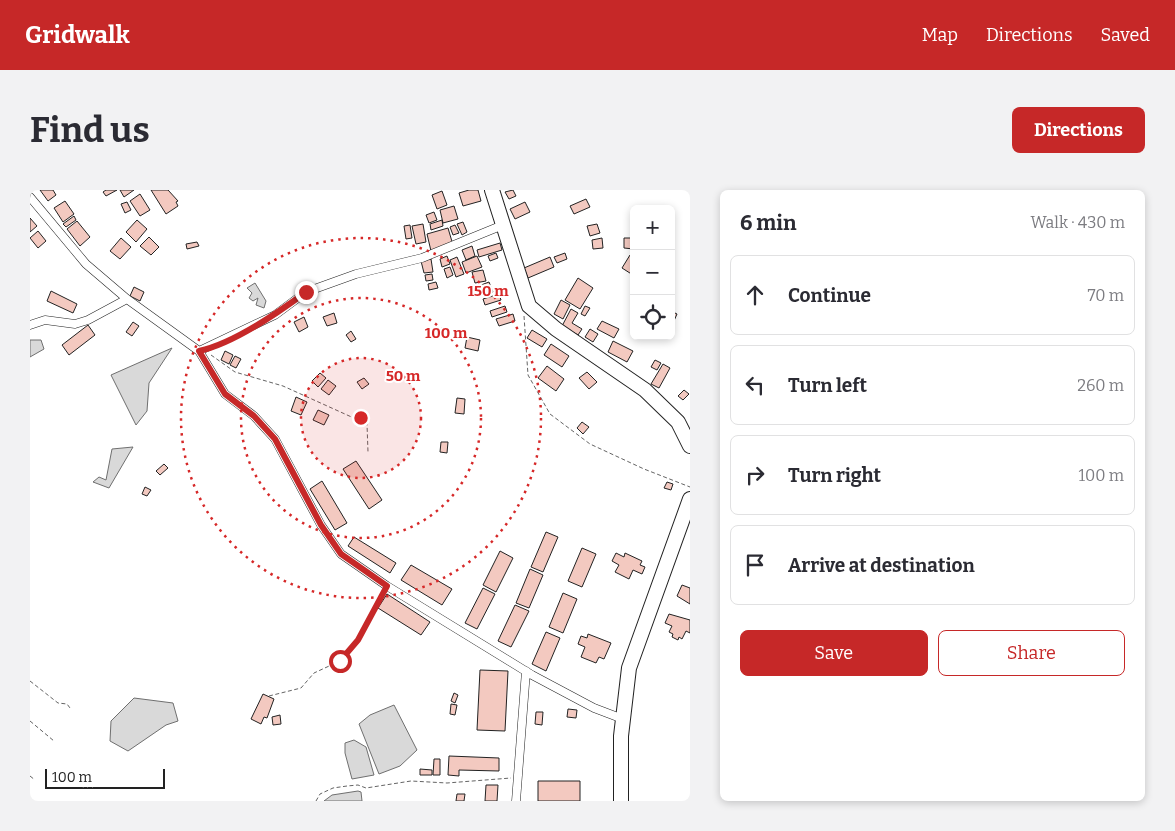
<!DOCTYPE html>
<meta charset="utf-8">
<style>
:root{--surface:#fff;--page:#f2f2f3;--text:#2b2b33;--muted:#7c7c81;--line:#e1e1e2;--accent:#c62828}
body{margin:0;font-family:Bitter,serif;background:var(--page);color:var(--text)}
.controls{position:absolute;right:15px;top:15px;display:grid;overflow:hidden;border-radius:8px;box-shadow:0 2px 8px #0003}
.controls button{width:45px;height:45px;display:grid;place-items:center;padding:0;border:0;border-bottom:1px solid var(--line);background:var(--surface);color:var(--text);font:25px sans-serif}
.scale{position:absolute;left:15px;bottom:12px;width:120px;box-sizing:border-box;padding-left:5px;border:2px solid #222;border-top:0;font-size:14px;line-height:18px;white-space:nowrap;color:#222;-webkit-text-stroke:4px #fff;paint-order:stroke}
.stop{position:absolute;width:15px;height:15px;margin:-11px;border:4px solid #c62828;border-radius:50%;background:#fff}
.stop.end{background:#c62828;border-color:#fff;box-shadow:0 1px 5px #0008}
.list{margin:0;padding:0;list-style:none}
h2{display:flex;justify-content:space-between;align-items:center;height:65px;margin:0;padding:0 20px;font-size:21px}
h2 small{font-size:16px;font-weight:400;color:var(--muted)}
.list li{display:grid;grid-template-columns:32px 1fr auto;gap:15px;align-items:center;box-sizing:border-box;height:80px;margin:0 10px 10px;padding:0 10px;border:1px solid var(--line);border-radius:8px}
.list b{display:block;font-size:19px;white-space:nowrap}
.list em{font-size:16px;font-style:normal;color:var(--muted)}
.actions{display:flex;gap:10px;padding:15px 20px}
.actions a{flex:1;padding:11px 0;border:1px solid var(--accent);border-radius:8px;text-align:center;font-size:18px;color:var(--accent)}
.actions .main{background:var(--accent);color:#fff}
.icon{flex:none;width:28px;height:28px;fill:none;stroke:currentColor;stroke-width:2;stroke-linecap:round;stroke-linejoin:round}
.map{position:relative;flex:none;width:660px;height:611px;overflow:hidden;border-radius:8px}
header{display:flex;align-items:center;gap:30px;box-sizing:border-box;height:70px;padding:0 25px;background:var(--accent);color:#fff}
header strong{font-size:24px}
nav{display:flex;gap:28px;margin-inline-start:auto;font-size:18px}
.intro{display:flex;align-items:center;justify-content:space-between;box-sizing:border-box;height:120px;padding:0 30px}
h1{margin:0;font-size:35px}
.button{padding:12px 22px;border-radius:8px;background:var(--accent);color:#fff;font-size:18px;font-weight:700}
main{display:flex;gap:30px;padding:0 30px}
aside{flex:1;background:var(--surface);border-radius:8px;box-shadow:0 2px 8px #0003}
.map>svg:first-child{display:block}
.water{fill:#d9d9d9;stroke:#6f6f6f}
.building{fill:#f3c9c0;stroke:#222}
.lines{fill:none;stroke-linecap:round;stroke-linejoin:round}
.street-casing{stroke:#222;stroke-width:9}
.highway-casing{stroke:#222;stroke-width:16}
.path{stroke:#646464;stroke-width:1;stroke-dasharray:4 2.5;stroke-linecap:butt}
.street{stroke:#fff;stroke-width:8}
.highway{stroke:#fff;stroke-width:14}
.route{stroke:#c62828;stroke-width:6}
.ring{fill:none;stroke:#d62828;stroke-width:2.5;stroke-dasharray:2.5 5}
.centre{fill:#d62828;stroke:#fff;stroke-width:2.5}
.ring-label{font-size:15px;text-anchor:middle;font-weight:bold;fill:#d62828;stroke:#fff;stroke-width:4;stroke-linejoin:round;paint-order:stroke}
</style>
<header>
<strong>Gridwalk</strong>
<nav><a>Map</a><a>Directions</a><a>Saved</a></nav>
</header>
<div class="intro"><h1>Find us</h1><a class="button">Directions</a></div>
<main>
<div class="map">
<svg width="660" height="611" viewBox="0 0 660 611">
<rect width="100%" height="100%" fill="#fff"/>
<!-- water -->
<path class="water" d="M225,93L236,111L234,118L226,115L228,108L223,111L219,108L222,103L217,98Z
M0,150H11L14,159L0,167Z
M142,158L119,193L117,221L106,235L81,185Z
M103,257L79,298L63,292L69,287L76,290L82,259Z
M104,508L143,513L148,531L136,535L98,561L80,551L81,531Z
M364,515L387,560L370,576L349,584L329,534L340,525Z
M324,550L336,557L344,585L322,589L315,563V553Z
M328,601L331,602L332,611H294L302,605Z"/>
<!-- building -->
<path class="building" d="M10,0H23L26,5L18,11Z
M76,0H87L76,6L73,2Z
M90,0H104L94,7Z
M121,0H138L148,11L146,12L148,16L136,24Z
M439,0H448L451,11L433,16L429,3Z
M483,0L486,6L479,9L475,2Z
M412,1L417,15L407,19L402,5Z
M110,4L120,20L110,26L100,11Z
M556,9L560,17L544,24L540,16Z
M35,11L44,24L33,32L24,18Z
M97,12L101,20L95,23L91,14Z
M495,12L500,22L485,29L480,19Z
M424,16L428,29L413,33L410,20Z
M404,22L407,30L399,33L396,25Z
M44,26L46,30L36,37L33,34Z
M0,28L7,36L0,42Z
M107,30L117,39L106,52L96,42Z
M412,30L413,36L401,40L400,34Z
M47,31L60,47L50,56L37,39Z
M433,32L437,42L432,45L427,34Z
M393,34L396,52L386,54L382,36Z
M567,34L570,43L560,46L557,36Z
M380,35L382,48L376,49L374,36Z
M425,35L429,43L423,45L420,37Z
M418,38L423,55L401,61L397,44Z
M8,41L16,51L8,58L0,48Z
M119,47L129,57L121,65L110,56Z
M91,48L101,57L90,69L80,61Z
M572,48L573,58L563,59L562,50Z
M594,48H604V59L594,58Z
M167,52L169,56L157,59L156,54Z
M470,53L472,60L449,67L447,60Z
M442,56L445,66L436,70L432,60Z
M466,63L468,68L460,71L458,66Z
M535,63L537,69L527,73L524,67Z
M600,65L604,67L603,85L592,78Z
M417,66L420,74L412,77L410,69Z
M447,66L452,77L436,83L432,72Z
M427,67L434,84L426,87L420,70Z
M520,67L524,77L498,88L494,78Z
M401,69L403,82L394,83L391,71Z
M420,77L423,85L417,88L414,79Z
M453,80L456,91L445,93L442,82Z
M402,84L403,90L396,91L395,85Z
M548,88L563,98L550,119L535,110Z
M406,92L408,98L399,100L398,94Z
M459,92L463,102L455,105L451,95Z
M104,97L114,102L110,111L100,106Z
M21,101L47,114L43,123L17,111Z
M469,104L471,110L455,115L453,109Z
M531,110L540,115L533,129L524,124Z
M475,116L477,122L462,127L460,121Z
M555,116L560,118L555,126L551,124Z
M541,119L548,123L542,133L552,139L548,145L532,136Z
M641,121L647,124L643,133L641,132Z
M304,123L307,133L297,136L293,127Z
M483,124L485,131L469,136L466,129Z
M274,127L278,137L269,142L264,132Z
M572,131L589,139L584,148L567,139Z
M103,132L109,136L102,146L96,142Z
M58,135L65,145L39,165L32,155Z
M560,139L568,144L563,152L555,147Z
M502,140L517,149L512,157L497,148Z
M321,141L326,149L321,152L316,145Z
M437,147L450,150L448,161L435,158Z
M583,151L603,161L597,172L578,162Z
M521,154L539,166L532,177L514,165Z
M195,161L203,165L199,174L191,170Z
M205,166L211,169L206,178L200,175Z
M625,170L631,173L627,180L621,177Z
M633,174L640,178L629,198L621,194Z
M517,176L534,189L526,201L508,188Z
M557,182L567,192L559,199L549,188Z
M290,183L296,188L288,197L282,191Z
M334,188L339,194L332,199L327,192Z
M298,190L306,196L299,205L291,199Z
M654,200L659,204L653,210L648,206Z
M266,207L277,212L271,225L261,221Z
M427,208L435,209L434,224L425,223Z
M288,220L299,225L294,235L283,230Z
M552,232L559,237L553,244L547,238Z
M411,252H418L417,263L410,262Z
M326,271L352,310L339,319L313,279Z
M134,274L138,278L130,285L126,281Z
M292,291L317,333L305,340L280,299Z
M637,292L643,294L641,300L634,298Z
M115,297L121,300L117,306L112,304Z
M516,342L528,347L513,382L501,377Z
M324,347L366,373L360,383L318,356Z
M552,358L566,364L552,397L538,391Z
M470,361L483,368L466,402L453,395Z
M586,363L594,367L595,363L612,371L610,375L615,377L612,384L603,380L599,389L585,382L589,375L582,371Z
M381,375L422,399L412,415L371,390Z
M500,379L513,385L499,418L486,413Z
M652,395L660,398V414L647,406Z
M453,398L465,404L447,439L435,433Z
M533,403L547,409L533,443L519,437Z
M357,404L400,432L391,445L348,418Z
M485,415L499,421L481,457L468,451Z
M639,424L660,430V443L656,441L652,449L649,447L648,450L642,447L643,444L639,442L642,436L635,433Z
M516,442L530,448L516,481L502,474Z
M558,444L581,453L574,469L569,467L566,473L551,467L555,457L548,454L551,446L557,448Z
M450,480L478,481L475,541L447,540Z
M424,503L428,505L425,513L421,511Z
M233,504L244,509L237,528L234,527L231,534L221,529Z
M421,514L427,515L425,525L420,524Z
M538,519L547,520L546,528L537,527Z
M506,522H513L512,535L505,534Z
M250,525L251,534L243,535L242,527Z
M419,566L469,568V581L429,580V586L418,585Z
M404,569H410V585H403Z
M390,579L402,580V585H390Z
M508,591H550V611H508Z
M456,595H468L467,611H455Z
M427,604H435L434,611H426Z"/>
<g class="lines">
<defs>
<path id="street" d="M0,7L56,74L97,109L169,161L195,204L224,226L245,249L291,335L311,364L357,396L502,485L564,518L593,529
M0,135L15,130L45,134L58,130L97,109
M169,161L245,125L276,102L326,84L392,68L473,35
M486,611L496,481"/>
<path id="highway" d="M462,0L499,116L526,139L615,200L648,232L660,256
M591,611V546L599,478L660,309"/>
</defs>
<!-- street casing -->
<use href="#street" class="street-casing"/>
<!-- highway casing -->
<use href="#highway" class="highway-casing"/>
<!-- path -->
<path class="path" d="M494,126L498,185L520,224L560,254L614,279L660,297
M181,165L205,182L253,196L337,234L338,262
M0,491L28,513L37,514L40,518
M239,506L271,498L284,483L310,471L328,450L353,404
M0,531L24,551
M0,586L5,590
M286,611L290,604L303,598L317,596L328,595L336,598L381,591L417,593L481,588"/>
<!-- street -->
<use href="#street" class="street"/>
<!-- highway -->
<use href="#highway" class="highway"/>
</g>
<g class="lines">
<!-- route -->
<path class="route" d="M276,102C249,122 202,154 169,161L195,204L224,226L245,249L291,335L311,364L357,396L328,450L310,471"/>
</g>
<!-- distance rings -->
<circle cx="331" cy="228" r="60" fill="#d62828" fill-opacity=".12"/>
<g class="ring">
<circle cx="331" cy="228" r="60"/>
<circle cx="331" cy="228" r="120"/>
<circle cx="331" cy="228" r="180"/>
</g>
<circle cx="331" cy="228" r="8" class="centre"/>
<g class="ring-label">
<text x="458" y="106">150 m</text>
<text x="416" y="148">100 m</text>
<text x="373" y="191">50 m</text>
</g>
</svg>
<div class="controls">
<button>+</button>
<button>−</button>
<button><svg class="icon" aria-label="locate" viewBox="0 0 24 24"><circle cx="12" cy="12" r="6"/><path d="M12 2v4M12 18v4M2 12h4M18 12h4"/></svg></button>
</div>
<div class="scale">100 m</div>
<div class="stop" style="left:310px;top:471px"></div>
<div class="stop end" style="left:276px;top:102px"></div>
</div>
<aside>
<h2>6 min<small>Walk · 430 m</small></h2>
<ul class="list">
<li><svg class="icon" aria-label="ahead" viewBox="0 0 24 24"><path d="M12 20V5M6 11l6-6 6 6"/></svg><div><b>Continue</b></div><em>70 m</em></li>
<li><svg class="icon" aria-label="left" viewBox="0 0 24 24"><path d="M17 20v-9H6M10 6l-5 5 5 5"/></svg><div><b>Turn left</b></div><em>260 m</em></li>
<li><svg class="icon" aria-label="right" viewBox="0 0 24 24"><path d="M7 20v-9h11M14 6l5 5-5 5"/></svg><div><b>Turn right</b></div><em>100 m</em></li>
<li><svg class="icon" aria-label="arrive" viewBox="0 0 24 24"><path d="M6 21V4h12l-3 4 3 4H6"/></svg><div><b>Arrive at destination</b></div></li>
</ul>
<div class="actions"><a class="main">Save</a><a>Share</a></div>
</aside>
</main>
